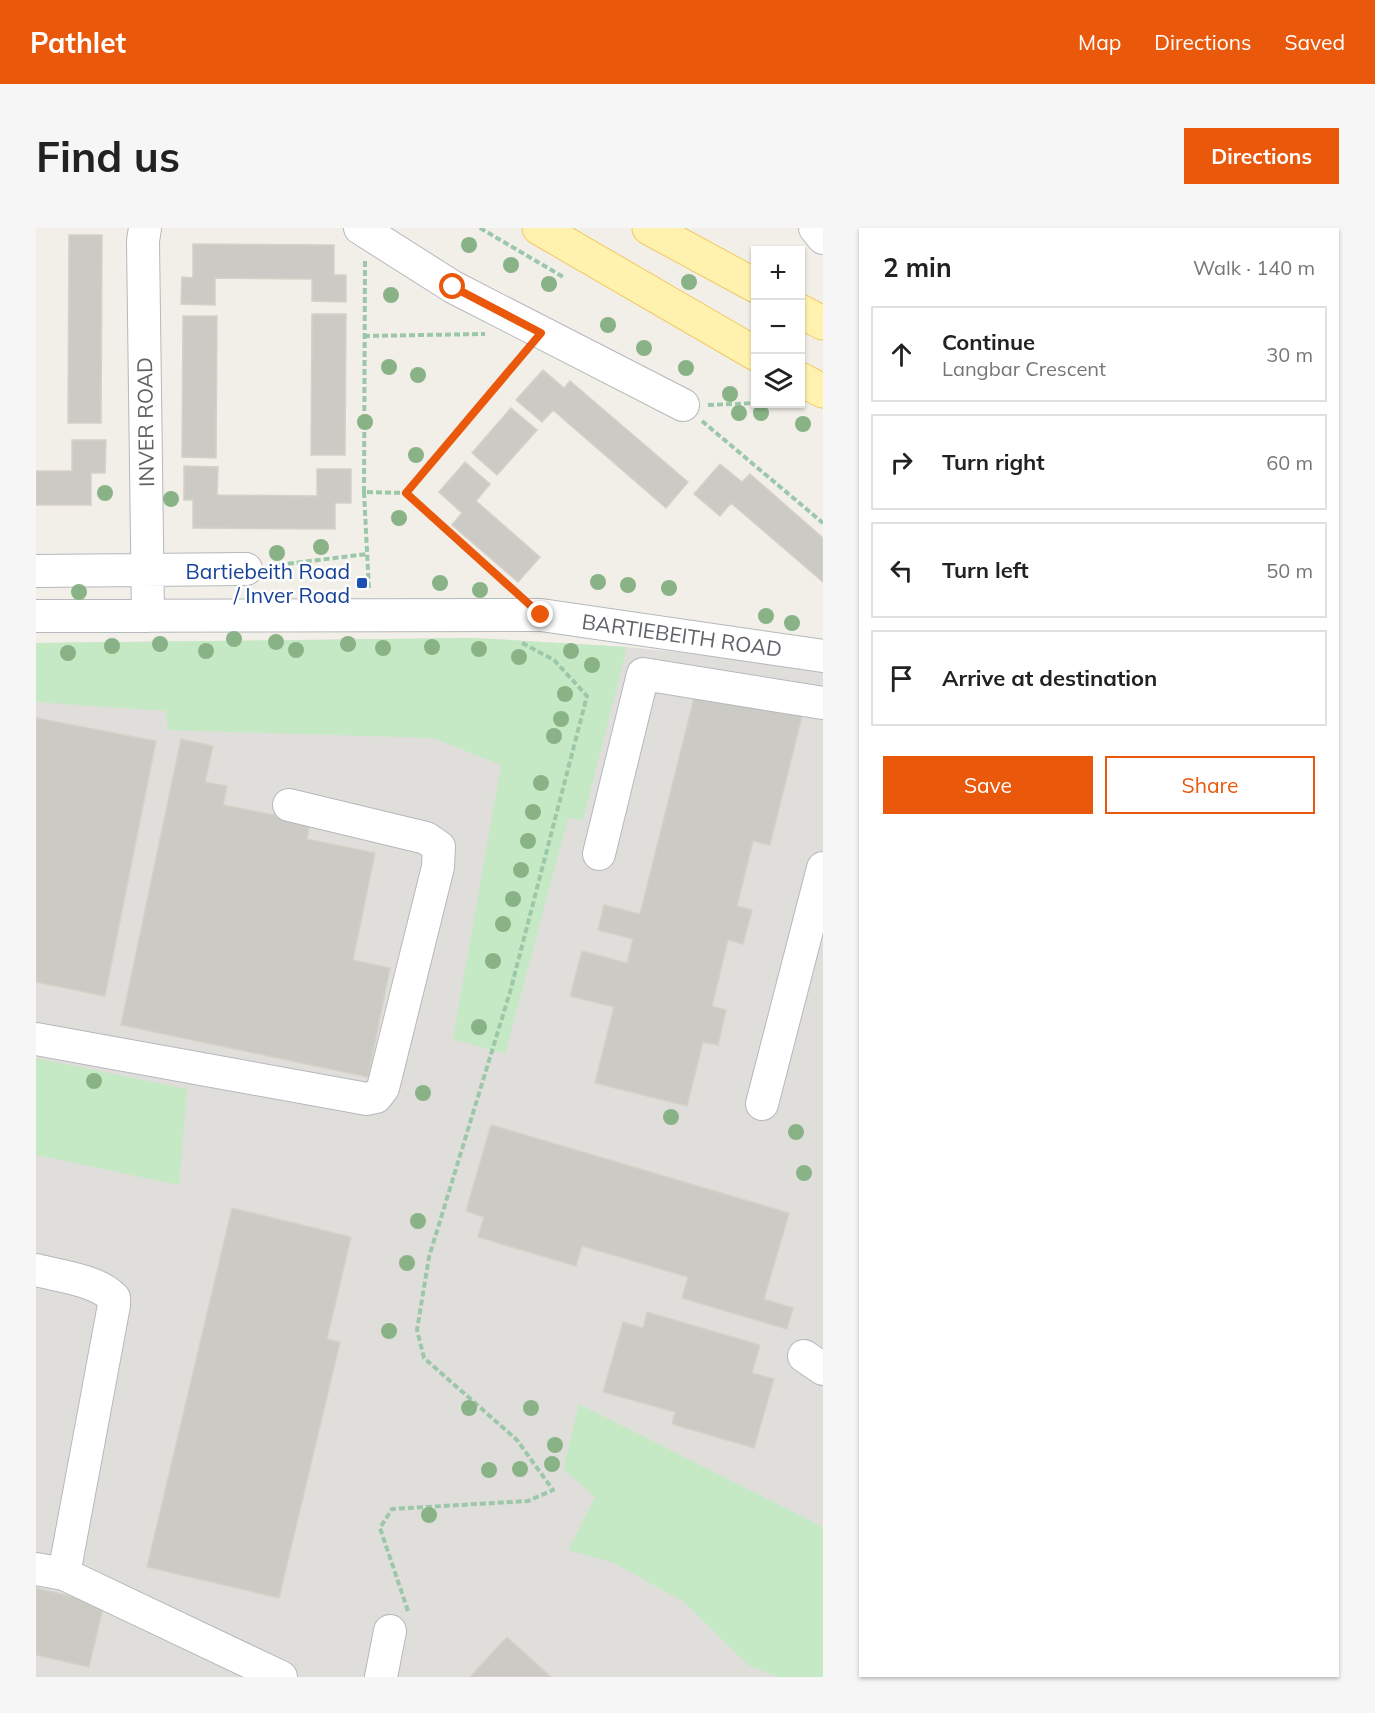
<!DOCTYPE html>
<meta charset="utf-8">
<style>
:root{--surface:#fff;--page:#f6f6f6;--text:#222;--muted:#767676;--line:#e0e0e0;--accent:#ea580c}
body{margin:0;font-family:Mulish,sans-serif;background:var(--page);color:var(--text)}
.controls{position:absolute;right:18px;top:18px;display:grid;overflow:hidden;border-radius:0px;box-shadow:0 2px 4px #0004}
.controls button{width:54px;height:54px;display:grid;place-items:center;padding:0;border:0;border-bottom:2px solid var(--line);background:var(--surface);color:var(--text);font:30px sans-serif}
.stop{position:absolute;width:18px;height:18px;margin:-14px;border:4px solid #ea580c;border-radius:50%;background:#fff}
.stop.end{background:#ea580c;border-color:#fff;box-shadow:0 2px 6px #0008}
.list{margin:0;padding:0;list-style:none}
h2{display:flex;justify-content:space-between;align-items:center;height:78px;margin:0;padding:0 24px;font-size:26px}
h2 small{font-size:20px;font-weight:400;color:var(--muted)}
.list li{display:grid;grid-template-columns:39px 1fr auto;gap:18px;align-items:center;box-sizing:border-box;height:96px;margin:0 12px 12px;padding:0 12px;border:2px solid var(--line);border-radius:0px}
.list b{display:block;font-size:22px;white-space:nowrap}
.list p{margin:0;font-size:20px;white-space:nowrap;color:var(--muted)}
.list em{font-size:20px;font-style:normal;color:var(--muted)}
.actions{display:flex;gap:12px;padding:18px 24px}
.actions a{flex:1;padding:14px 0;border:2px solid var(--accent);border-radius:0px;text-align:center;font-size:21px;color:var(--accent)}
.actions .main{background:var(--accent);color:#fff}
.icon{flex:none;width:33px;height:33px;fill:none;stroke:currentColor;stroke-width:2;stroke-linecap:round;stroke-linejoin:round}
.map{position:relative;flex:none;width:787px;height:1449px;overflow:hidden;border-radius:0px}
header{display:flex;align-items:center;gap:36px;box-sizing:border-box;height:84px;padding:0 30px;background:var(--accent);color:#fff}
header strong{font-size:28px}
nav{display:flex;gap:33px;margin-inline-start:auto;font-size:21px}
.intro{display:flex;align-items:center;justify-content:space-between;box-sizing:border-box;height:144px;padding:0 36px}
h1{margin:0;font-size:42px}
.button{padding:15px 27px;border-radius:0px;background:var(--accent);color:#fff;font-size:21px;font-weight:700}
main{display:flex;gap:36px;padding:0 36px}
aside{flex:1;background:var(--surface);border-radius:0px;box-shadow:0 2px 4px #0004}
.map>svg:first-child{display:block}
.industrial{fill:#e0deda}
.green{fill:#c5e8c5}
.building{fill:#cccac5;stroke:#d6d1c6;stroke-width:1.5}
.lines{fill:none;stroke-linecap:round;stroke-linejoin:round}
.minor-casing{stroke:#b5b8bc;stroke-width:34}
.major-casing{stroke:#f2c960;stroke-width:35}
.path{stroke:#9cc7a9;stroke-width:4;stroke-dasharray:6 3;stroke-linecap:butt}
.minor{stroke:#fff;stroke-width:32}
.major{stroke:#fff2af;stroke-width:33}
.tree{fill:#89b387}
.route{stroke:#ea580c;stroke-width:8}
.transit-dot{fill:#1a4fb4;stroke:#fff;stroke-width:2}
.labels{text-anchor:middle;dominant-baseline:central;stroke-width:5;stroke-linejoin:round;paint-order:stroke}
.street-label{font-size:21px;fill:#5f6368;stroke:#fff}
.transit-label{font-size:21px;fill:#164399;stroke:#fff;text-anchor:end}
</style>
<header>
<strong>Pathlet</strong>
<nav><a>Map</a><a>Directions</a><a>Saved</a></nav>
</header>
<div class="intro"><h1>Find us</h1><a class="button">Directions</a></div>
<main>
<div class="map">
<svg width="787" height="1449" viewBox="0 0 787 1449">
<rect width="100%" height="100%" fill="#f1efe8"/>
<!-- industrial -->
<path class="industrial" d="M438,410L591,419L766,437L787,442V1449H0V415Z"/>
<!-- green -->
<path class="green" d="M438,410L591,419L547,592L532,590L469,826L417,811L465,537L397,510L132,502L130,483L0,474V415Z
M0,830L151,861L143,957L0,927Z
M543,1176L787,1299V1449H742L712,1437L648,1374L578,1335L532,1322L559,1269L527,1241Z"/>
<!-- building -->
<path class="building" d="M33,7H66L65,195H32Z
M157,16L298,17V47H310V74L276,73V51L179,50V77L145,76L146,49L157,50Z
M276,86H310L309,227H275Z
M147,88H181L180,230L146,229Z
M507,142L528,160L534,153L652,254L630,280L517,182L506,194L480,172Z
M475,180L501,202L461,247L436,225Z
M36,212H70L69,245H55V277H0V243H36Z
M429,234L454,256L440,273L504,329L482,354L416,297L426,285L403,264Z
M684,236L706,254L714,246L787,310V354L695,275L684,288L658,266Z
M148,238L182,239L181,267L281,268V241H315V275H299V301L157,300V272H148Z
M660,462L766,488L734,617L717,613L701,678L716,682L707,716L692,712L676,778L690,782L682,817L667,814L651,878L559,855L578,779L534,768L546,723L591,735L597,711L562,702L568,677L604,686Z
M0,490L120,513L69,768L0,754Z
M145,511L177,518L169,554L191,558L187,577L274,594L271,611L339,625L317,732L354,740L332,849L85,797Z
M455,897L753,985L728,1071L757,1080L751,1101L646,1070L652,1049L546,1018L540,1038L442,1009L448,989L430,983Z
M196,980L315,1009L291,1111L304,1114L243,1370L111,1339Z
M611,1084L724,1117L716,1145L738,1151L718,1220L636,1196L639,1184L567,1164L587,1094L607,1100Z
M0,1360L68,1376L53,1439L0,1427Z
M471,1409L515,1449H434Z"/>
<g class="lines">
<defs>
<path id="minor" d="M109,0L107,13L112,388
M324,0L417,59L647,177
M779,0L787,10
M0,343L210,341
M0,388L505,387L787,428
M563,626L607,446L787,475
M0,811L331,871L340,869L347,860L402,639L403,619L390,610L253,577
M726,876L787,640
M0,1042C23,1048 61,1052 78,1070V1077L28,1346
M768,1128L787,1141
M0,1341L28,1346L245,1449
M345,1449L354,1403"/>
<path id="major" d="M503,0L720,126
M613,0L720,58
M764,83L787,95
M764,151L787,163"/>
</defs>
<!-- minor casing -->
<use href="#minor" class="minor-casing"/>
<!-- major casing -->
<use href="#major" class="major-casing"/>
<!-- path -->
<path class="path" d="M444,0L529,50
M329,33L328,264L370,265L476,361
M328,108L449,106
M672,177L720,175
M666,193L787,295
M328,264L333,362
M370,265L488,125
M234,338L331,326
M372,1383L344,1300L356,1281L492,1273L517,1262L481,1212L388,1130L381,1102L393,1029L474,764L551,468L518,432L486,415"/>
<!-- minor -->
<use href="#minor" class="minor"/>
<!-- major -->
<use href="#major" class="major"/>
</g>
<!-- trees -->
<g class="tree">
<circle cx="433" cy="17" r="8"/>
<circle cx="475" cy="37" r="8"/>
<circle cx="653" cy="54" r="8"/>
<circle cx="513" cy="56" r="8"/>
<circle cx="355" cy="67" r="8"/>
<circle cx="572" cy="97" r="8"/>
<circle cx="608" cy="120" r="8"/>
<circle cx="353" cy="139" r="8"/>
<circle cx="650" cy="140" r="8"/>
<circle cx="382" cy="147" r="8"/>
<circle cx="694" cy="166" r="8"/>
<circle cx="703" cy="185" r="8"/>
<circle cx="725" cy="185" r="8"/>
<circle cx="329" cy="194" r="8"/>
<circle cx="767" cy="196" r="8"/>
<circle cx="380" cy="227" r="8"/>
<circle cx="69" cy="265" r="8"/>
<circle cx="135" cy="271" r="8"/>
<circle cx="363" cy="290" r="8"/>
<circle cx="285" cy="319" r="8"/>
<circle cx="241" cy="325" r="8"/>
<circle cx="562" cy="354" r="8"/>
<circle cx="404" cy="355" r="8"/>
<circle cx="592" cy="357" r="8"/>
<circle cx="633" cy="360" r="8"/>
<circle cx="444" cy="362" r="8"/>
<circle cx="43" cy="364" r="8"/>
<circle cx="730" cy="388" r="8"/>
<circle cx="756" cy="395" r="8"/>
<circle cx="198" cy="411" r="8"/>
<circle cx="240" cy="414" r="8"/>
<circle cx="124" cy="416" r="8"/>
<circle cx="312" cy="416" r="8"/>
<circle cx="76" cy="418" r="8"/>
<circle cx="396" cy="419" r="8"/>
<circle cx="347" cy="420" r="8"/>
<circle cx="443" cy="421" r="8"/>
<circle cx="260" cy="422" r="8"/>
<circle cx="170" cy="423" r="8"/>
<circle cx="535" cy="423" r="8"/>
<circle cx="32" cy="425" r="8"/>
<circle cx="483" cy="429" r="8"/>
<circle cx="556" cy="437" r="8"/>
<circle cx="529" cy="466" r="8"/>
<circle cx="525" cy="491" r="8"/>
<circle cx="518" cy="508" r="8"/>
<circle cx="505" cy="555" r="8"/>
<circle cx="497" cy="584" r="8"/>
<circle cx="492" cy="613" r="8"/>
<circle cx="485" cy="642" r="8"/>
<circle cx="477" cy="671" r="8"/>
<circle cx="467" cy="696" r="8"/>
<circle cx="457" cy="733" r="8"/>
<circle cx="443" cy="799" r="8"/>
<circle cx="58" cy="853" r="8"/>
<circle cx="387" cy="865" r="8"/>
<circle cx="635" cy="889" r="8"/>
<circle cx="760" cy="904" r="8"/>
<circle cx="768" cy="945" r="8"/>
<circle cx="382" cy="993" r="8"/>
<circle cx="371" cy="1035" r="8"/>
<circle cx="353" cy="1103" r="8"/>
<circle cx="433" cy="1180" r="8"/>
<circle cx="495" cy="1180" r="8"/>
<circle cx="519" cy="1217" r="8"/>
<circle cx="516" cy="1236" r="8"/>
<circle cx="484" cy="1241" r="8"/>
<circle cx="453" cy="1242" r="8"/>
<circle cx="393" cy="1287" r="8"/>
</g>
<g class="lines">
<!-- route -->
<path class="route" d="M417,59L505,105L370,265L505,387"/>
</g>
<!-- markers -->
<rect class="transit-dot" x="320" y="349" width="12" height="12" rx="3"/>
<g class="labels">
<!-- street labels -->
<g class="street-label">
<text transform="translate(109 194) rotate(-91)">INVER ROAD</text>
<text transform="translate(646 407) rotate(8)">BARTIEBEITH ROAD</text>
</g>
<!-- transit labels -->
<g class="transit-label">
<text x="314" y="343">Bartiebeith Road<tspan x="314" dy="24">/ Inver Road</tspan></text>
</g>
</g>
</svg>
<div class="controls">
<button>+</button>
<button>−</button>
<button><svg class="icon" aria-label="layers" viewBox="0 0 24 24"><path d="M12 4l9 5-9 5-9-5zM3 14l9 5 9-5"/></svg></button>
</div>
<div class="stop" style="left:417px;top:59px"></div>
<div class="stop end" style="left:505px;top:387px"></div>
</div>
<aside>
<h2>2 min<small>Walk · 140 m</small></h2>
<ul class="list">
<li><svg class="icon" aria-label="ahead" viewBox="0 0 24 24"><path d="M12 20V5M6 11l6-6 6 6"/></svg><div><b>Continue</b><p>Langbar Crescent</p></div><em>30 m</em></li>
<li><svg class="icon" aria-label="right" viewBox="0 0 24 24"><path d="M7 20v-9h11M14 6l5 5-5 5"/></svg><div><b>Turn right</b></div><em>60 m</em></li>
<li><svg class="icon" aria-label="left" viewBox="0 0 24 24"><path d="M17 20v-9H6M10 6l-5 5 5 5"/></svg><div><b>Turn left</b></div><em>50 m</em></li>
<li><svg class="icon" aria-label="arrive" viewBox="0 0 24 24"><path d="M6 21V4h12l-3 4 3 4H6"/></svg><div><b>Arrive at destination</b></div></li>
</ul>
<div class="actions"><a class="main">Save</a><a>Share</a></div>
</aside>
</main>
